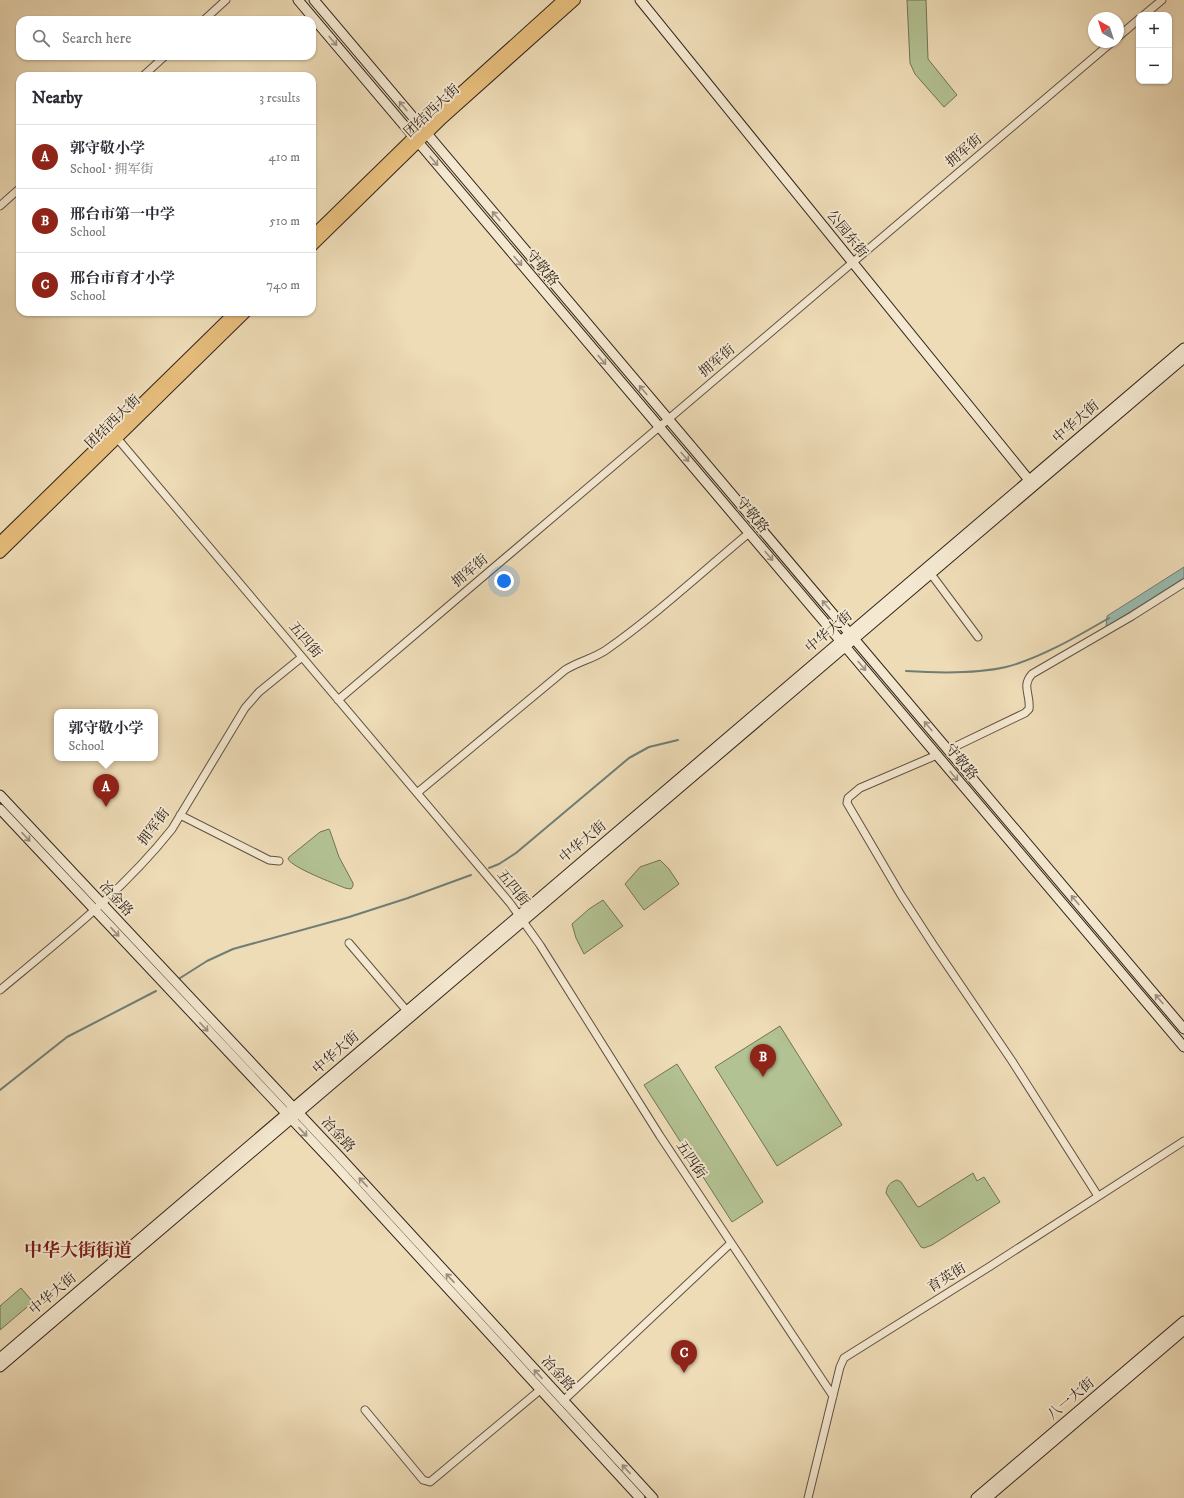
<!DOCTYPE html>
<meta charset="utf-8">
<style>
:root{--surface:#fff;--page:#f2f2f3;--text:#2b2b33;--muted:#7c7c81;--line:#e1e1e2;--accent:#8f2418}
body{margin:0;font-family:"IM FELL DW Pica","Noto Serif SC",serif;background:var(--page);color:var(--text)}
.controls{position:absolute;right:12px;top:12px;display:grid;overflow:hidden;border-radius:8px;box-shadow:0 1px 3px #0004}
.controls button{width:36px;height:36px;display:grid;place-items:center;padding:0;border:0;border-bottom:1px solid var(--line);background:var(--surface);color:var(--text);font:20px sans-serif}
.compass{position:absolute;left:1088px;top:12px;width:36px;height:36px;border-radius:50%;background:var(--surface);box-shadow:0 1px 3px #0004;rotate:321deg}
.you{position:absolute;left:504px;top:581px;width:14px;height:14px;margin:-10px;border:3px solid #fff;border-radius:50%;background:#1a73e8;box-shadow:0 0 0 6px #1a73e833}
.badge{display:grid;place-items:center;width:26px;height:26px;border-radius:50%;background:var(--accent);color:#fff;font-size:13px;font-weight:700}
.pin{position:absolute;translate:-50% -33px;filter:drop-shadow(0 1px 2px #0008)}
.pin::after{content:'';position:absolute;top:21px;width:14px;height:12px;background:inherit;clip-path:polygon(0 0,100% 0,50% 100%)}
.popup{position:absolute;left:54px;top:709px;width:104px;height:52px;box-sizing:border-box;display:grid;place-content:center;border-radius:8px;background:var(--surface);filter:drop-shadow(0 1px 3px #0005);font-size:13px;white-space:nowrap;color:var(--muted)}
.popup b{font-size:15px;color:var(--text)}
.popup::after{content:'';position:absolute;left:50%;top:100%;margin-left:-8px;border:8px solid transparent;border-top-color:var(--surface)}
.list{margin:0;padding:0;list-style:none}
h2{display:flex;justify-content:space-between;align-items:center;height:52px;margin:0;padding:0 16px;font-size:17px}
h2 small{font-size:13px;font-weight:400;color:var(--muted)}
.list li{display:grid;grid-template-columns:26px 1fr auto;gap:12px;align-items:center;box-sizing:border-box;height:64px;padding:0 16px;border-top:1px solid var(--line)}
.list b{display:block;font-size:15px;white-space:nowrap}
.list p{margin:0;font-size:13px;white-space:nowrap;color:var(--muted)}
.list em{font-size:13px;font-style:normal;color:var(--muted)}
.icon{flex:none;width:22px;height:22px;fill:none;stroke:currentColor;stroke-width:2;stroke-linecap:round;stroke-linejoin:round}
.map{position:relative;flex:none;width:1184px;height:1498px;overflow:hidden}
.search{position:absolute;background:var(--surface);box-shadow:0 1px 3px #0004;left:16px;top:16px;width:300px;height:44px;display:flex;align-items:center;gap:10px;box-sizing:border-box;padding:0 14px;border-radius:12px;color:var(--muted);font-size:15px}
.panel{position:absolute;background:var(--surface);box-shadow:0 1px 3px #0004;left:16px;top:72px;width:300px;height:244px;border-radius:12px}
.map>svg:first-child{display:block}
.green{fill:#b3c293;stroke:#727258}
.water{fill:#99bbb0;stroke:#6f7e75}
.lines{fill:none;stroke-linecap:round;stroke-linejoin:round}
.stream{stroke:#6f7e75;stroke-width:2}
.street-casing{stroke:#605143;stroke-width:9}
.secondary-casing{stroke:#30231c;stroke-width:11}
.primary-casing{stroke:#30231c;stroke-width:12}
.street{stroke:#f4e8d0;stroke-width:7}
.secondary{stroke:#f4e8d0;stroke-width:9}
.primary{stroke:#e7be7c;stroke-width:10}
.oneway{stroke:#9c8f7f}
.labels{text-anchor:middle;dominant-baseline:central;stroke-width:4;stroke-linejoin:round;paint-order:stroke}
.street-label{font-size:14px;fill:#30231c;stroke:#f4e8d0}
.district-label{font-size:18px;font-weight:bold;fill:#7a1f14;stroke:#f4e8d0}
</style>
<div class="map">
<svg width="1184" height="1498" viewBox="0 0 1184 1498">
<rect width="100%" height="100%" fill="#eedcb7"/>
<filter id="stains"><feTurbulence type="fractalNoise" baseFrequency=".005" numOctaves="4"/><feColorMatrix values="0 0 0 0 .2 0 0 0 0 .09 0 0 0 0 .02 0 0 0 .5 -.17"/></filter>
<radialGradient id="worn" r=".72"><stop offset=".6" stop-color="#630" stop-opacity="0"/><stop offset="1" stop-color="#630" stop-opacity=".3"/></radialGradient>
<!-- green -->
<path class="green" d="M907,0H926L928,59L957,95L944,107L915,74L910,63Z
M329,829L330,831L339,857L353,883V886L351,889L345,888C333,883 293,868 288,859L289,857L320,832Z
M660,860L669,869L679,884L644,910L625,884L640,867Z
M603,900L623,926L584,954L576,938L572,924L589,909Z
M780,1026L842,1125L777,1166L715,1067Z
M677,1064L763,1202L732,1222L644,1085Z
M973,1173L977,1181L984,1177L1000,1202L932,1245L924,1248L921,1247L886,1193C887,1186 890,1182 897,1180L901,1182L917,1206L919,1207Z
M21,1288L33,1302L0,1330V1306Z"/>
<!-- water -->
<path class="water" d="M1184,567V578L1106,627L1107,616Z"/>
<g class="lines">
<!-- stream -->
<path class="stream" d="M906,671C937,673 976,674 1006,667C1041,658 1078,636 1109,618
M489,868L499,864L516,853L629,758L649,747L678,740
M177,980L207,961L233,949L349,917L408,898L471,875
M0,1090L67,1037L156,991"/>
<defs>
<path id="street" d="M1144,15L1162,0
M204,20L226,0
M1118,37L1139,19
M143,76L165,56
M0,206L20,188
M117,438L510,903L540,945L660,1136L833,1396
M931,574L978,637
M338,700L1112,42
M948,750L1025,713L1029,709C1031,695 1021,686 1032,674L1132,616L1184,583
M937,755L860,788L848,798L847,803L901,895L934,946L1012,1061L1098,1196
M417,793L565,670C579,661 593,659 606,650C656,615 702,572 749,533
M180,815L269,860L279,861
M349,943L407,1011
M0,990C60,940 123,891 172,829L245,708L259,692L302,657
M563,1401L731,1243
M365,1410L423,1480L430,1482L540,1390
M808,1498L840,1367L844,1358L989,1267L1184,1141"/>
<path id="secondary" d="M298,0L1184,1047
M314,0L1184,1029
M640,0L1033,485
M0,795L339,1156L653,1498
M0,809L332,1162L640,1498
M0,1358L1184,348
M0,1367L1184,358
M976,1498L1184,1321
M987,1498L1184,1330"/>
<path id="primary" d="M312,236L438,113L563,0
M312,246L443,118L575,0
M0,542L235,312
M0,553L246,312"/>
</defs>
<!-- street casing -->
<use href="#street" class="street-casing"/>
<!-- secondary casing -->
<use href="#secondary" class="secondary-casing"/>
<!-- primary casing -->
<use href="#primary" class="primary-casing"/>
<!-- street -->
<use href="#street" class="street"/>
<!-- secondary -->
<use href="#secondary" class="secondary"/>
<!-- primary -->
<use href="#primary" class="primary"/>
</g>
<!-- one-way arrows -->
<defs><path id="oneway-shaft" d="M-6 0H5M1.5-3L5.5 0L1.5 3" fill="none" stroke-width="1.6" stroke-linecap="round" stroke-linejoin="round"/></defs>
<g class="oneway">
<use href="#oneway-shaft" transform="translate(333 41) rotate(50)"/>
<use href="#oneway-shaft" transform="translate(403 106) rotate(-130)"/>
<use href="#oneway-shaft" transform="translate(434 161) rotate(50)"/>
<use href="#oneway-shaft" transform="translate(496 216) rotate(-130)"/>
<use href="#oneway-shaft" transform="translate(518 261) rotate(50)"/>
<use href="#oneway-shaft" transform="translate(602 360) rotate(50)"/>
<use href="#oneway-shaft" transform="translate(643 390) rotate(-130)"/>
<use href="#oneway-shaft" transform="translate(685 457) rotate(50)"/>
<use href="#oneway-shaft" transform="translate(769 556) rotate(50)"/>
<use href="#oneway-shaft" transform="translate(826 605) rotate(-130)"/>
<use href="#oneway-shaft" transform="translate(862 666) rotate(50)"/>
<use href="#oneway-shaft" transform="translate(928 726) rotate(-130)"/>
<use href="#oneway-shaft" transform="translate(954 776) rotate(50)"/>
<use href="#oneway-shaft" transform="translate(26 837) rotate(47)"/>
<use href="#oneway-shaft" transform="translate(1075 900) rotate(-130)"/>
<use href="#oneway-shaft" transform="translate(115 932) rotate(47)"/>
<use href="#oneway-shaft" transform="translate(1159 999) rotate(-130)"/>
<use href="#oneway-shaft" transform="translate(204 1027) rotate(47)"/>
<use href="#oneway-shaft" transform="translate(303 1132) rotate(47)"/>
<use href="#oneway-shaft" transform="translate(363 1182) rotate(-133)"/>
<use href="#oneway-shaft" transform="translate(450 1278) rotate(-133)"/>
<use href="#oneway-shaft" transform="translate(538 1374) rotate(-133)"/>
<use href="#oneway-shaft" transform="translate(626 1469) rotate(-133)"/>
</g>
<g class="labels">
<!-- street labels -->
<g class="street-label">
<text transform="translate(432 111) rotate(-43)">团结西大街</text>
<text transform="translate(964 151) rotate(-40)">拥军街</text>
<text transform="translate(847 234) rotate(51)">公园东街</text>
<text transform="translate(542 268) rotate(50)">守敬路</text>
<text transform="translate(717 361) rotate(-40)">拥军街</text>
<text transform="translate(113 422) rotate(-44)">团结西大街</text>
<text transform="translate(1076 422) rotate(-41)">中华大街</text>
<text transform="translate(752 515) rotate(50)">守敬路</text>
<text transform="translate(470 571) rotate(-40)">拥军街</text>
<text transform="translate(829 632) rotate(-40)">中华大街</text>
<text transform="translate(305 640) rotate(50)">五四街</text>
<text transform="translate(961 762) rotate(50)">守敬路</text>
<text transform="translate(154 827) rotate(-53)">拥军街</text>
<text transform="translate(583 842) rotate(-40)">中华大街</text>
<text transform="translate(513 888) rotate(51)">五四街</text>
<text transform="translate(116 899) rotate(47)">冶金路</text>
<text transform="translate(336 1053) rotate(-41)">中华大街</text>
<text transform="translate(338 1135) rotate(47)">冶金路</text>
<text transform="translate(691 1160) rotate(56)">五四街</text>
<text transform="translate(947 1278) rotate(-32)">育英街</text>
<text transform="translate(53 1294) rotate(-40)">中华大街</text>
<text transform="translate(558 1374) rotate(47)">冶金路</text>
<text transform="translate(1071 1399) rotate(-40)">八一大街</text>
</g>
<!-- district labels -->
<g class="district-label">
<text x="78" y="1251">中华大街街道</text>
</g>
</g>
<rect width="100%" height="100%" filter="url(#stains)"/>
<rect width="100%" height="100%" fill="url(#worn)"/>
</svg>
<div class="controls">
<button>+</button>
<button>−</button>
</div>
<svg class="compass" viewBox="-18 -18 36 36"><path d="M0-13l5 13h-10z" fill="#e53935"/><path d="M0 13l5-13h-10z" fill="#7c7c81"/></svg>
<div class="you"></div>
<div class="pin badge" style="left:106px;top:807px">A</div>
<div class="popup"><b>郭守敬小学</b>School</div>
<div class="pin badge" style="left:763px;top:1077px">B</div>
<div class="pin badge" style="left:684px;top:1373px">C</div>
<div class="search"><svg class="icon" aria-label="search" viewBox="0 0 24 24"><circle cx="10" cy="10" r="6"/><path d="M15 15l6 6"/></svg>Search here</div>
<section class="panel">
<h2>Nearby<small>3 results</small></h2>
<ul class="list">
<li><span class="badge">A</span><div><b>郭守敬小学</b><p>School · 拥军街</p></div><em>410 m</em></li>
<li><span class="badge">B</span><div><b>邢台市第一中学</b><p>School</p></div><em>510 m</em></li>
<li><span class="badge">C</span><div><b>邢台市育才小学</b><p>School</p></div><em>740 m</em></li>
</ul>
</section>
</div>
